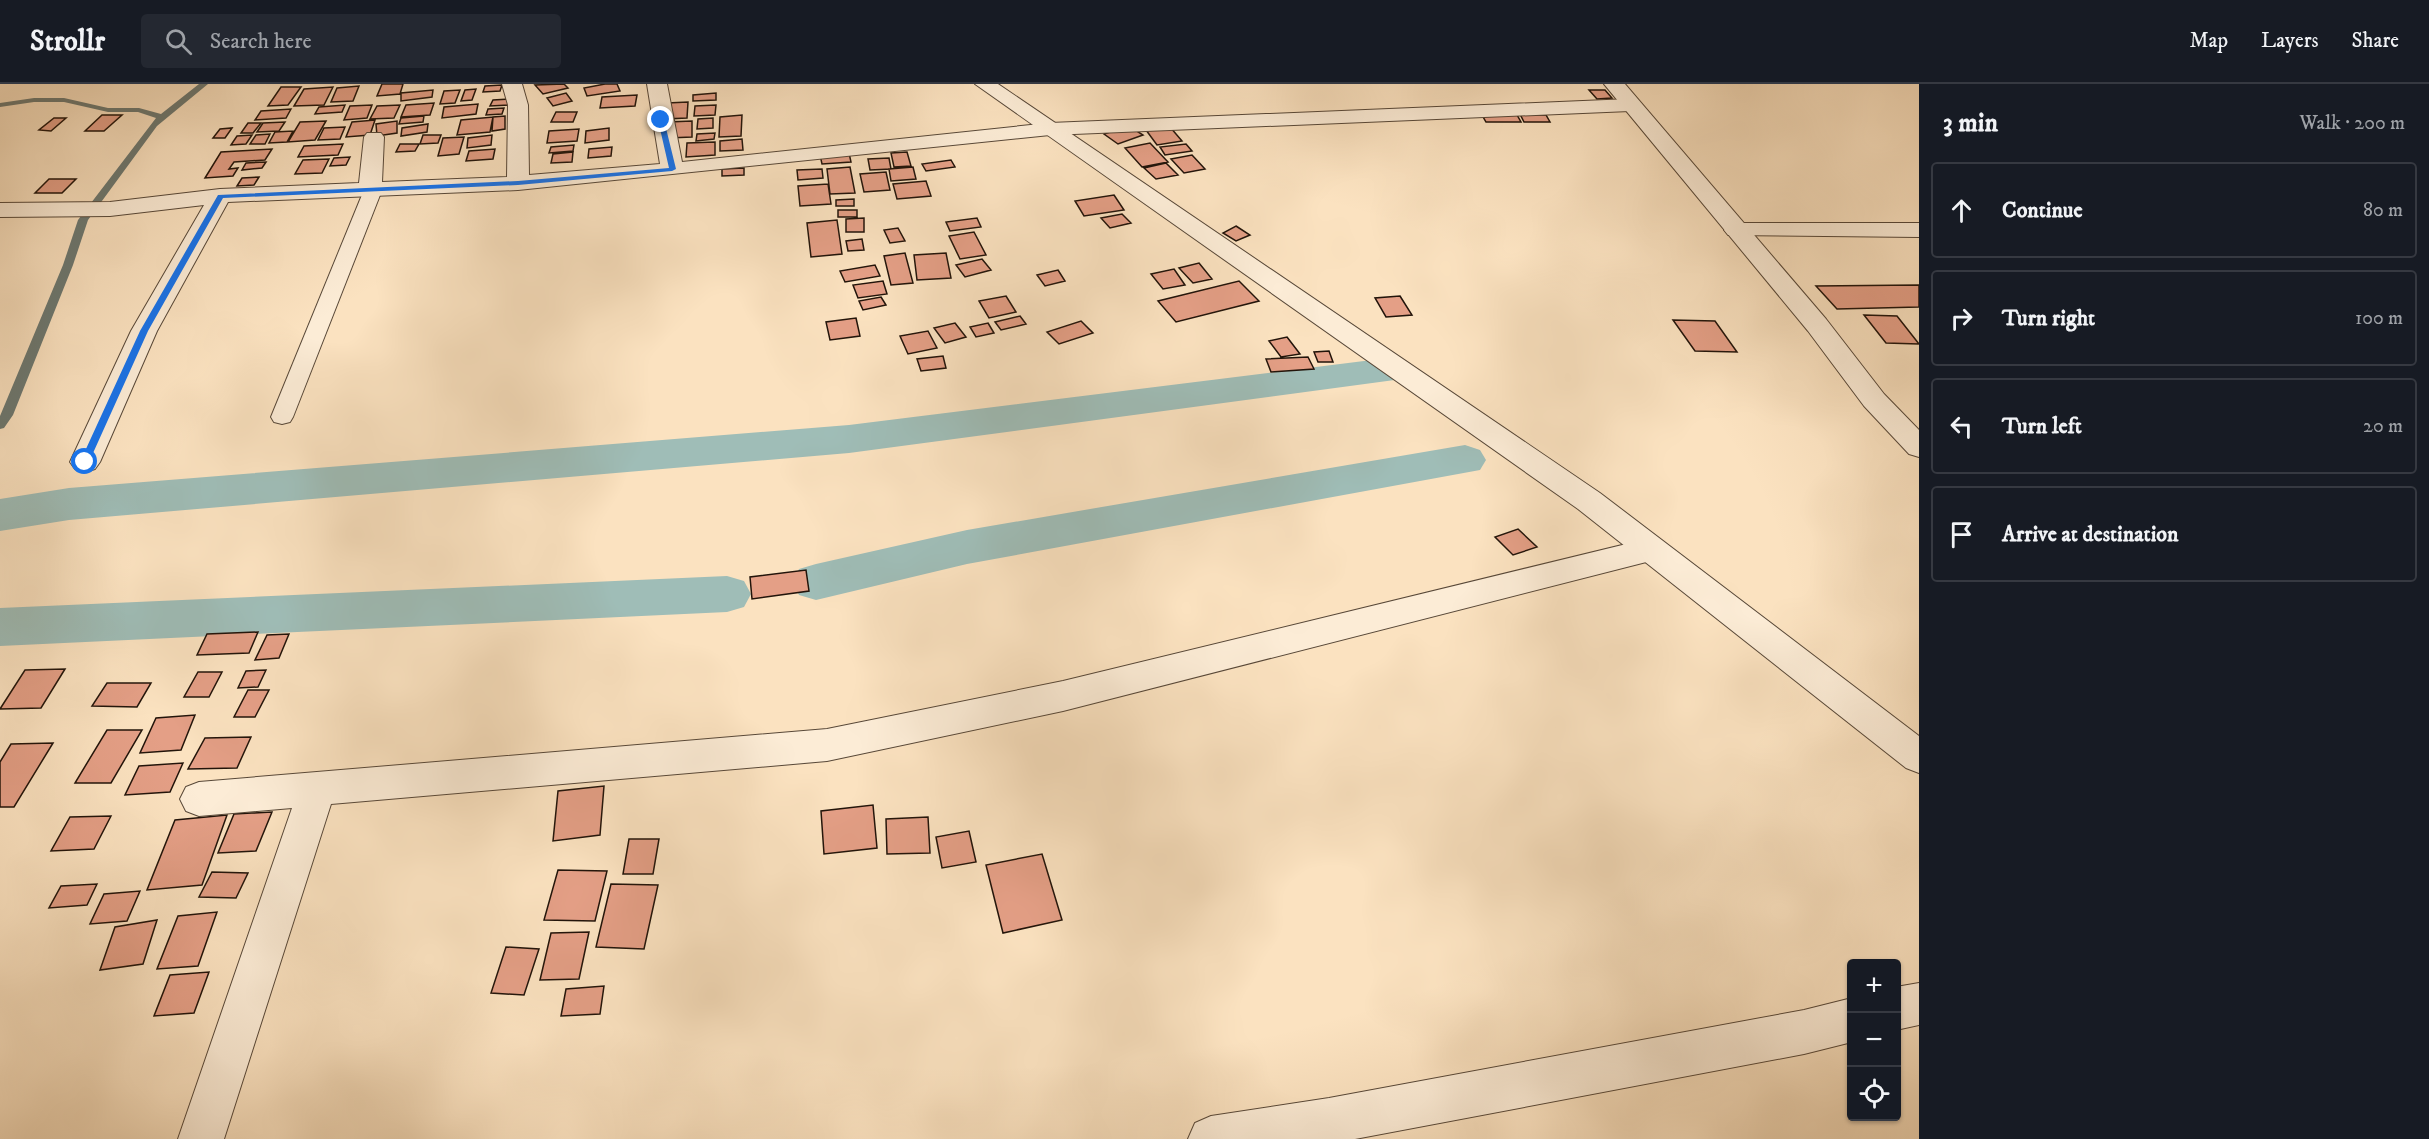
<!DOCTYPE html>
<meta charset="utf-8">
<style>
:root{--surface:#171b24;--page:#242831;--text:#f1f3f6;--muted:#9ea1a6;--line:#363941}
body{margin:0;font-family:"IM FELL DW Pica",serif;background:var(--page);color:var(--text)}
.controls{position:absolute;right:18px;bottom:18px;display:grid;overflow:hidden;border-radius:6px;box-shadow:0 2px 4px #0004}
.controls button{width:54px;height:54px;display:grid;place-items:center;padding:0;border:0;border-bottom:2px solid var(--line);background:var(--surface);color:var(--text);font:30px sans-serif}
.stop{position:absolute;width:18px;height:18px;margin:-14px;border:4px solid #1a73e8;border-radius:50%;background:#fff}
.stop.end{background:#1a73e8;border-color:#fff;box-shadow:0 2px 6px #0008}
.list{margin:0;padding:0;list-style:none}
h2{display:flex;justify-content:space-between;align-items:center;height:78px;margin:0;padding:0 24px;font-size:26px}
h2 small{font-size:20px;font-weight:400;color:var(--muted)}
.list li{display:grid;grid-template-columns:39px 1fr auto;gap:18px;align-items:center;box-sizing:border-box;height:96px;margin:0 12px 12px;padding:0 12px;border:2px solid var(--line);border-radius:6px}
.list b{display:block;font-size:22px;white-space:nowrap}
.list em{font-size:20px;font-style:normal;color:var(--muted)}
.icon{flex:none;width:33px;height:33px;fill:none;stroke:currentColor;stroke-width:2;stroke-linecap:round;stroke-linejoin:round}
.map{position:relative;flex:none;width:1919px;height:1055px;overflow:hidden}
header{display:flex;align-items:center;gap:36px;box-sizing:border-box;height:84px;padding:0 30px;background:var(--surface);border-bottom:2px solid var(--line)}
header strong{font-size:28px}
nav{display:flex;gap:33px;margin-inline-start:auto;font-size:21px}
.search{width:420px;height:54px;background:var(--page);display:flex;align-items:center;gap:15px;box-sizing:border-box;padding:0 21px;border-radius:6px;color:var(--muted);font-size:22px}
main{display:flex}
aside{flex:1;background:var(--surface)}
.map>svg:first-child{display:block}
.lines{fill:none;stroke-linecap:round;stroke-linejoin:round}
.stream{fill:#6d7972;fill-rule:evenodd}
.canal{fill:#9fbdb7;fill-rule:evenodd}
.building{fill:#e49f86;stroke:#22140a;stroke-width:1.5}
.service-casing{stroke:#584838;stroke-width:2}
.minor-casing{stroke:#584838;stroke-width:2}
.tertiary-casing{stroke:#584838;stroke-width:2}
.service{fill:#fcecd6;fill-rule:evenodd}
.minor{fill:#fcecd6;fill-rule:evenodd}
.tertiary{fill:#fcecd6;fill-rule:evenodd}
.route{fill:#1a73e8}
</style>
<header>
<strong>Strollr</strong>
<div class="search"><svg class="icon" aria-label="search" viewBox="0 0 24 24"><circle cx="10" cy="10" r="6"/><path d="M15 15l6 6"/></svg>Search here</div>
<nav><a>Map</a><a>Layers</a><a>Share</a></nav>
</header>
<main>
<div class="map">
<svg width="1919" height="1055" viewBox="0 0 1919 1055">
<rect width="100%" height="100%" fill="#fbe2c0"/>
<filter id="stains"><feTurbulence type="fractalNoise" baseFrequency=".00333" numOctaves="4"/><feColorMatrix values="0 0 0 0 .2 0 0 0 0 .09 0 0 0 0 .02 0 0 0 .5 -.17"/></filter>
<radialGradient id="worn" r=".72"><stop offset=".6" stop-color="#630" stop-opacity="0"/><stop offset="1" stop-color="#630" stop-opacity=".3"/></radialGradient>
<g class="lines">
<!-- stream -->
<path class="stream" d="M199,0H208L157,42L88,136L73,181L13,331L4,344L0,345V332L63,181L78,136L156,34L138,28H108L64,18H34L0,23V19L34,14H64L108,24H139L161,30Z"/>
<!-- canal -->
<path class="canal" d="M1388,274L1402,277L1408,286L1402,295L849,369L69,436L0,447V415L69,404L849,341Z
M1465,361L1480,366L1486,376L1480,386L967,480L816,516L799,511L793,498L799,485L816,480L967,446Z
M727,492L744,497L751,510L744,523L727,528L0,562V524Z"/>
</g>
<!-- building -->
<path class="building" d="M382,0H403L400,10L377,12Z
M564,0L568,4L543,10L535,1Z
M605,0H617L620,7L587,12L584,4Z
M502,1L500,7L483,8L485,2Z
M359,2L353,17L331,18L337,4Z
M281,3H301L288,21L268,22Z
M333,3L324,21L294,22L304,5Z
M476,5L472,16L461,17L465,6Z
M433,6L432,13L401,17V9Z
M460,6L455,19L440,20L444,7Z
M1589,6H1605L1612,14L1597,15Z
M566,9L572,17L553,22L547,14Z
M716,9V16L693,17V11Z
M637,11L635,22L600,24L602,13Z
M510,15L509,21L490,22L493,16Z
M688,18L687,34L665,35L667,19Z
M434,19L430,31L401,33L406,21Z
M478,20L476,30L442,34L444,23Z
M345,21L342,28L315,30L319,23Z
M372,21L367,34L344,36L350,22Z
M400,21L394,34L370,35L377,22Z
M716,21L715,31L694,32L695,22Z
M504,24L502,30L486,31L488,25Z
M291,25L286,34L255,36L261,27Z
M556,28H577L573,38H551Z
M1520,30L1546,31L1550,38H1524Z
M102,31H122L104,47H85Z
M742,31L741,52L719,53L720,33Z
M1482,31H1517L1521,38H1486Z
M424,32L423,38L399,40L401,34Z
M505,32V45L492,47L493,33Z
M493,33L490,48L457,51L461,36Z
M54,34H66L51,47L39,46Z
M713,34V44L697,45L698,35Z
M375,36L370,51L346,53L352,38Z
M326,37L315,56L288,58L300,38Z
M397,37V49L377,52L376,40Z
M692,37V53L668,54V38Z
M285,38L279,47L257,48L263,39Z
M248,39H261L253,49H241Z
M428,40L427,48L401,52L402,44Z
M1129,42L1143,51L1118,60L1104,50Z
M345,43L340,55L318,56L324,44Z
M1170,43L1182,57L1157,61L1146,46Z
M232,44L225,54H213L220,45Z
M609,44V56L585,59L586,47Z
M579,45L577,57L547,59L549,47Z
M293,47L287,58L269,59L275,48Z
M715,49L714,55L696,57L697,50Z
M270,50L265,60H250L256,51Z
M252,51L246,60L231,61L237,52Z
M423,51H441L438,59L420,60Z
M492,51L491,61L467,64L468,54Z
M464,53L459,70L438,72L443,54Z
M742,55L743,66L720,67V57Z
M715,58V71L686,73L687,59Z
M1150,59L1168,78L1142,83L1125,64Z
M343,60L338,71L298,73L304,62Z
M400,60H419L415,67L396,68Z
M1186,60L1192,67L1165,71L1160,63Z
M574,61L573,67L549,69L551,63Z
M612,63L611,72L588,74L589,65Z
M272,65L265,76L234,78L229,85L238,84L233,92L205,94L221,68Z
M495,65L493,75L466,77L469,67Z
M573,68L572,78L551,79L553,70Z
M907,68L911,82L894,83L891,69Z
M849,69L851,78L822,80L820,71Z
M1192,71L1205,85L1184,89L1171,75Z
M350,73L346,81L330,82L334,74Z
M889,74L891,85L870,86L868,75Z
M329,75L322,89L295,90L303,76Z
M951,76L955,83L926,87L922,80Z
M266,78L262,84L242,86L246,79Z
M1166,79L1178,91L1156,95L1144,84Z
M850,83L855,109L830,110L827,85Z
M913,83L916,95L891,97L889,85Z
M744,84V91L722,92V85Z
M822,85L823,94L798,96L797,86Z
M886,88L890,106L864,108L860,90Z
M259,93L254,101L237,102L242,94Z
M49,95H76L62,109H35Z
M926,97L931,112L897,115L893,100Z
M828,100L831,120L800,122L798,102Z
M1114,111L1124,126L1084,132L1075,117Z
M854,115V122H836V116Z
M838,126H857V133H838Z
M1122,130L1131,139L1110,144L1101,134Z
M864,134V148H846V135Z
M977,134L981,143L950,147L946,138Z
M837,136L842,170L811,173L807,139Z
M1236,142L1250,151L1236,157L1223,149Z
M898,144L905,157L890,159L884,146Z
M974,148L986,171L960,175L949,152Z
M862,155L864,166L848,167L846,157Z
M905,169L913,199L891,201L884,172Z
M946,169L951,194L917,196L914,171Z
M982,175L991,186L965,193L956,181Z
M1199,179L1212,195L1193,199L1179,184Z
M875,181L880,192L845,198L840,187Z
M1174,185L1185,201L1163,205L1151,190Z
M1058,186L1065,197L1045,202L1037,191Z
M883,197L887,210L858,214L853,201Z
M1239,197L1259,217L1176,238L1158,217Z
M1919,201V223L1837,225L1816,202Z
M1006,212L1016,228L989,234L979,217Z
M1400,212L1412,231L1386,233L1375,214Z
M881,213L886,221L863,226L859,217Z
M1864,231L1897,232L1919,260L1886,259Z
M1020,232L1026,240L1001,246L995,238Z
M856,234L860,252L830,256L826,238Z
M1673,236L1715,237L1737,268L1695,267Z
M1081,237L1093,249L1059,260L1047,248Z
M955,239L966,253L945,259L934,244Z
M988,239L994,249L976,253L970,243Z
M928,247L937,264L908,270L900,252Z
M1287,253L1300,270L1281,273L1269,257Z
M1329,267L1333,278H1318L1314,268Z
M943,272L946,284L921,287L917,275Z
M1308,273L1314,285L1271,288L1266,275Z
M1518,445L1537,463L1513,471L1495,453Z
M806,486L809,507L752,515L750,493Z
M258,548L249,569L197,571L207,550Z
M289,550L279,574L255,576L267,551Z
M65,585L41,624L0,625L25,586Z
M266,586L258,603L238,604L246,587Z
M198,588H222L209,613H184Z
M107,599H151L137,623L92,622Z
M248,606H269L255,633H234Z
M195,631L181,666L140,669L156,634Z
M107,646H142L111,699H75Z
M251,653L237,684L188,685L205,654Z
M53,659L14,723H0V678L11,660Z
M183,679L170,708L125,711L139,682Z
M604,702L600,751L553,757L558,707Z
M873,721L877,764L824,770L821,727Z
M272,728L256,767L218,769L234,730Z
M227,731L202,801L147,806L175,736Z
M111,732L94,765L51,767L70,733Z
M928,733L930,769L887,770L886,735Z
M969,747L976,778L942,784L936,753Z
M629,755H659L653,790H623Z
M1042,770L1062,836L1003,849L986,781Z
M558,786L607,787L595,837L544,836Z
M212,788L248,789L236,814L199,813Z
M97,800L87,821L49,824L61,802Z
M611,800L658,801L644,865L596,863Z
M140,807L127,837L90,840L104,810Z
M217,828L198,882L157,885L178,832Z
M157,836L143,880L100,886L115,843Z
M589,848L579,895L540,896L551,849Z
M506,863L539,865L524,911L491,909Z
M209,888L194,929L154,932L170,891Z
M604,902L600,930L561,932L566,905Z"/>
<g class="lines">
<defs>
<path id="service" d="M373,101L382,106L293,333L290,338L282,340L274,338L271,333L364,106Z"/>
<path id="minor" d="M502,0H522L528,21L529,91L660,80L647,0H667L682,78L1050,39L1630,15L1637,17L1640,21L1637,25L1630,27L1050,51L518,106L228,118L157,247L100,378L95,385L85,388L75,385L70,378L131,247L204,121L110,132L0,133V119L110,118L220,105L359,99L364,53L367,49H381L384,53L382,98L507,93L508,21Z
M1736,139H1919V153L1728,151L1724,146L1728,141Z
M1651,454L1662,458L1667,466L1662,474L1063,627L827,677L331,720L224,1055H178L292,724L199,732L186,727L180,715L186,703L199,698L827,645L1063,597Z
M1919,899V941L1896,946V903Z
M1852,914V958L1804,970L1355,1055H1188L1195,1039L1211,1032L1329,1014L1804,926Z"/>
<path id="tertiary" d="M975,0H998L1600,409L1919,652V689L1906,684L1578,425Z
M1604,0H1625L1826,235L1884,310L1919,346V373L1909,370L1864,322L1808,247Z"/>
</defs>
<!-- service casing -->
<use href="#service" class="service-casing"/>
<!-- minor casing -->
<use href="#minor" class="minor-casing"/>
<!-- tertiary casing -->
<use href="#tertiary" class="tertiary-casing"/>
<!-- service -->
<use href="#service" class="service"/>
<!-- minor -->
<use href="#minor" class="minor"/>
<!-- tertiary -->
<use href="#tertiary" class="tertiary"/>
</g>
<!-- route -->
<path class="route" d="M661,34L664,36L676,85L672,87L518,101L223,114L148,247L89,378L85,381L80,378L140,247L218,111L518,97L669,84L658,36Z"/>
<rect width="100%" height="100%" filter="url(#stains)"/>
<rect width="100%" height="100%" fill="url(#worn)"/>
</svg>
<div class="controls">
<button>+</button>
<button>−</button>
<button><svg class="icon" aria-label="locate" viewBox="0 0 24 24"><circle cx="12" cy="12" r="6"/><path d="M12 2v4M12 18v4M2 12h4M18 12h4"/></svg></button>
</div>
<div class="stop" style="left:85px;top:378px"></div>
<div class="stop end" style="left:661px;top:36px"></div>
</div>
<aside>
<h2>3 min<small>Walk · 200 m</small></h2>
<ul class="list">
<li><svg class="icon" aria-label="ahead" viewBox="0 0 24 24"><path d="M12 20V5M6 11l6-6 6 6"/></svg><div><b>Continue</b></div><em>80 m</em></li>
<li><svg class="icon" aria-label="right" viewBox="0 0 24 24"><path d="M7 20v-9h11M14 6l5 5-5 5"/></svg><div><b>Turn right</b></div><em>100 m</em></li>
<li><svg class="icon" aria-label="left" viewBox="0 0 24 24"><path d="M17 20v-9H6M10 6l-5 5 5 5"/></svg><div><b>Turn left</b></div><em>20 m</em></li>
<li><svg class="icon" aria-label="arrive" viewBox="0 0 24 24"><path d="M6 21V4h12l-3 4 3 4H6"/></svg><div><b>Arrive at destination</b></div></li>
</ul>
</aside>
</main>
